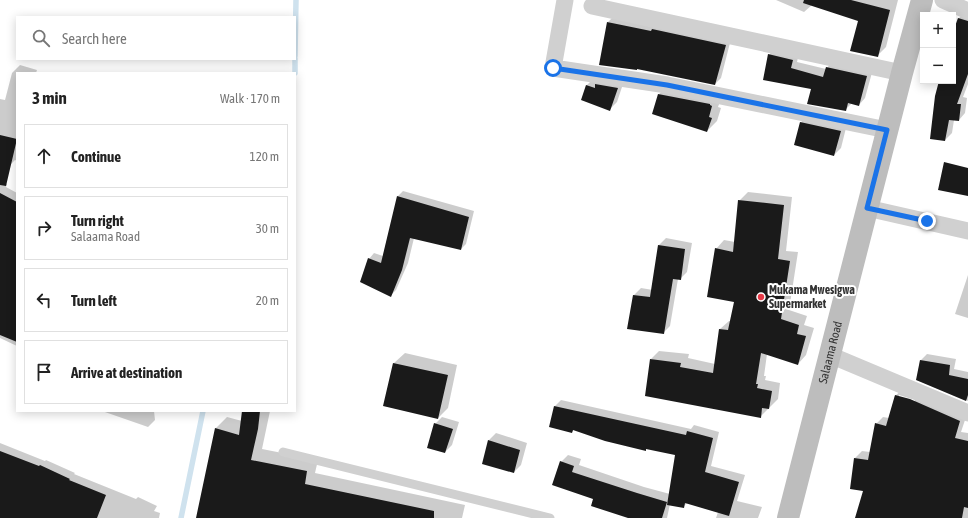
<!DOCTYPE html>
<meta charset="utf-8">
<style>
:root{--surface:#fff;--page:#f2f2f2;--text:#222;--muted:#767676;--line:#e0e0e0}
body{margin:0;font-family:"Asap Condensed",sans-serif;background:var(--page);color:var(--text)}
.controls{position:absolute;right:12px;top:12px;display:grid;overflow:hidden;border-radius:0px;box-shadow:0 2px 10px #0003}
.controls button{width:36px;height:36px;display:grid;place-items:center;padding:0;border:0;border-bottom:1px solid var(--line);background:var(--surface);color:var(--text);font:20px sans-serif}
.stop{position:absolute;width:12px;height:12px;margin:-9px;border:3px solid #1a73e8;border-radius:50%;background:#fff}
.stop.end{background:#1a73e8;border-color:#fff;box-shadow:0 1px 4px #0008}
.list{margin:0;padding:0;list-style:none}
h2{display:flex;justify-content:space-between;align-items:center;height:52px;margin:0;padding:0 16px;font-size:17px}
h2 small{font-size:13px;font-weight:400;color:var(--muted)}
.list li{display:grid;grid-template-columns:26px 1fr auto;gap:12px;align-items:center;box-sizing:border-box;height:64px;margin:0 8px 8px;padding:0 8px;border:1px solid var(--line);border-radius:0px}
.list b{display:block;font-size:15px;white-space:nowrap}
.list p{margin:0;font-size:13px;white-space:nowrap;color:var(--muted)}
.list em{font-size:13px;font-style:normal;color:var(--muted)}
.icon{flex:none;width:22px;height:22px;fill:none;stroke:currentColor;stroke-width:2;stroke-linecap:round;stroke-linejoin:round}
.map{position:relative;flex:none;width:968px;height:518px;overflow:hidden}
.search{position:absolute;background:var(--surface);box-shadow:0 2px 10px #0003;left:16px;top:16px;width:280px;height:44px;display:flex;align-items:center;gap:10px;box-sizing:border-box;padding:0 14px;border-radius:0px;color:var(--muted);font-size:15px}
.panel{position:absolute;background:var(--surface);box-shadow:0 2px 10px #0003;left:16px;top:72px;width:280px;height:340px;border-radius:0px}
.map>svg:first-child{display:block}
.shadow{fill:#0003;fill-rule:evenodd}
.lines{fill:none;stroke-linecap:round;stroke-linejoin:round}
.stream{stroke:#cfe2ee;stroke-width:5.5}
.building{fill:#1a1a1a}
.lane{stroke:#d0d0d0;stroke-width:9}
.street{stroke:#d0d0d0;stroke-width:17}
.secondary{stroke:#bdbdbd;stroke-width:22}
.route{stroke:#1a73e8;stroke-width:5}
.poi-dot{fill:#e63946;stroke:#fff;stroke-width:1.5}
.labels{text-anchor:middle;dominant-baseline:central;stroke-width:4;stroke-linejoin:round;paint-order:stroke}
.poi-label{font-size:12px;font-weight:bold;fill:#333;stroke:#fff;text-anchor:start}
.street-label{font-size:12px;fill:#333;stroke:#fff}
</style>
<div class="map">
<svg width="968" height="518" viewBox="0 0 968 518">
<rect width="100%" height="100%" fill="#fff"/>
<!-- shadow -->
<path class="shadow" d="M776,0H898L886,47L877,56L859,20L812,5L804,12Z
M966,12H968V84L963,97L967,98L965,113L959,120H954L952,133L945,140L939,84L935,83L936,81H953V35L959,18Z
M614,16L731,39L721,78L715,84L608,22Z
M775,48L799,53L797,62L826,69L833,61L873,69L865,98L859,105L852,103L845,110L812,88L769,55Z
M20,65L37,70L36,73H17V161L15,160L10,165L0,162V99L5,100L12,73Z
M594,78L624,81L617,102L610,109L582,100L587,85Z
M669,84L722,96L718,107L721,108L717,121L707,131L659,94Z
M808,116L847,124L841,148L834,155L800,123Z
M0,181L7,184L6,187L17,193V346L0,338Z
M403,191L474,211L466,244L461,249L414,238L408,263L396,290L390,296L369,259L374,253L383,256L398,196Z
M748,192L792,197L786,251L798,252L789,310L807,316L804,325L814,328L806,355L798,364L767,354L764,376H766L765,380L780,383L778,399L760,417L651,359L659,351L689,354L688,358L715,364L720,329L729,321H731L735,301L716,249L724,240L735,242L739,201Z
M666,238L692,243L687,272L680,279H678L670,326L663,333L629,328L634,295L641,288L653,290L659,245Z
M968,275V318L955,314Z
M405,353L457,365L448,408L438,418L385,406L394,363Z
M927,354L956,359L954,369L968,372V401L917,380L920,361Z
M903,389L967,414L961,432L968,433V518H856L865,490L855,458L862,451L870,452L876,424L883,417L889,418L895,396ZM899,395L915,400L914,402L899,397Z
M561,400L691,429L694,425L719,432L711,466L745,475L737,501L762,507L758,518H716L718,512L687,503L683,507L670,504L667,518H629L594,499L561,462L568,455L581,459L579,465L644,487L670,494L676,454L574,429L572,432L551,427L555,406Z
M102,411H154L155,420L148,427Z
M243,411H270L262,449L318,460L315,473L465,505L462,518H197L216,428L227,417L242,421Z
M442,417L459,422L452,445L445,452L435,424Z
M496,433L527,443L521,465L514,472L489,440Z
M0,443L45,461L46,460L75,473L74,474L136,499L138,497L157,506L154,511L160,513L159,518H0Z"/>
<g class="lines">
<!-- stream -->
<path class="stream" d="M295,56L296,0
M295,73V59
M181,518L203,411"/>
</g>
<!-- building -->
<path class="building" d="M804,0H851L890,10L878,57L850,51L858,21L803,3Z
M958,18L968,21V74L957,104H961L959,121L949,120L945,141L930,139L935,96L939,81H953V32Z
M607,22L651,31L652,29L726,45L715,85L637,69V70L599,65Z
M768,54L793,60L791,68L823,77L826,67L867,76L859,106L848,103L846,111L807,104L811,89L763,80Z
M595,84L618,88L610,111L581,100L586,85L595,88Z
M658,94L710,104V105L712,106L709,117L712,118L707,132L652,114Z
M800,122L841,131L834,156L794,145Z
M0,135L17,139L6,186L0,185Z
M944,162L968,168V196L938,190Z
M0,193L17,202V342L0,335Z
M397,196L469,217L461,250L410,238L402,270L391,297L360,282L368,258L381,263Z
M738,200L784,205L778,259L790,261L781,319L799,325L797,334L806,336L798,365L761,353L756,384H758L757,388L772,391L769,409L762,408L761,418L645,396L650,359L681,363L680,367L713,373L719,329L728,330L734,302L707,297L715,248L733,252Z
M658,245L685,249L681,280L673,279L664,334L627,329L633,295L650,297Z
M920,360L950,365L949,375L968,379V395L966,401L916,380Z
M393,363L448,375L438,419L383,406Z
M895,395L910,399L960,421L955,438L968,441V508L964,507L962,518H855L863,491L850,489L854,458L868,460L875,423L886,426Z
M554,406L686,435L687,431L713,438L705,472L739,482L729,516L685,503L684,508L667,505L675,455L646,449V451L605,441L573,430L572,433L549,427Z
M242,411H260L258,429L251,460L307,471L305,484L434,511V518H196L215,428L239,435Z
M434,423L453,429L445,453L427,448Z
M488,440L520,450L514,473L482,464Z
M0,451L39,466L40,465L70,479L69,480L106,495L97,518H0Z
M560,461L574,466L572,472L637,493L667,502L662,518H628L591,506L593,499L552,485Z"/>
<g class="lines">
<!-- lane -->
<path class="lane" d="M283,452L550,518"/>
<!-- street -->
<path class="street" d="M565,0L553,68L667,85L887,130
M943,0L968,11
M592,6L902,73
M867,208L968,231
M830,355L968,413"/>
<!-- secondary -->
<path class="secondary" id="s1" d="M788,518L902,73L922,0"/>
</g>
<g class="lines">
<!-- route -->
<path class="route" d="M553,68L667,85L887,130L867,208L927,221"/>
</g>
<!-- markers -->
<circle class="poi-dot" cx="761" cy="297" r="4"/>
<g class="labels">
<!-- poi labels -->
<g class="poi-label">
<text x="769" y="290">Mukama Mwesigwa<tspan x="769" dy="14">Supermarket</tspan></text>
</g>
<!-- street labels -->
<g class="street-label">
<text stroke="none"><textPath href="#s1" startOffset="171">Salaama Road</textPath></text>
</g>
</g>
</svg>
<div class="controls">
<button>+</button>
<button>−</button>
</div>
<div class="stop" style="left:553px;top:68px"></div>
<div class="stop end" style="left:927px;top:221px"></div>
<div class="search"><svg class="icon" aria-label="search" viewBox="0 0 24 24"><circle cx="10" cy="10" r="6"/><path d="M15 15l6 6"/></svg>Search here</div>
<section class="panel">
<h2>3 min<small>Walk · 170 m</small></h2>
<ul class="list">
<li><svg class="icon" aria-label="ahead" viewBox="0 0 24 24"><path d="M12 20V5M6 11l6-6 6 6"/></svg><div><b>Continue</b></div><em>120 m</em></li>
<li><svg class="icon" aria-label="right" viewBox="0 0 24 24"><path d="M7 20v-9h11M14 6l5 5-5 5"/></svg><div><b>Turn right</b><p>Salaama Road</p></div><em>30 m</em></li>
<li><svg class="icon" aria-label="left" viewBox="0 0 24 24"><path d="M17 20v-9H6M10 6l-5 5 5 5"/></svg><div><b>Turn left</b></div><em>20 m</em></li>
<li><svg class="icon" aria-label="arrive" viewBox="0 0 24 24"><path d="M6 21V4h12l-3 4 3 4H6"/></svg><div><b>Arrive at destination</b></div></li>
</ul>
</section>
</div>
